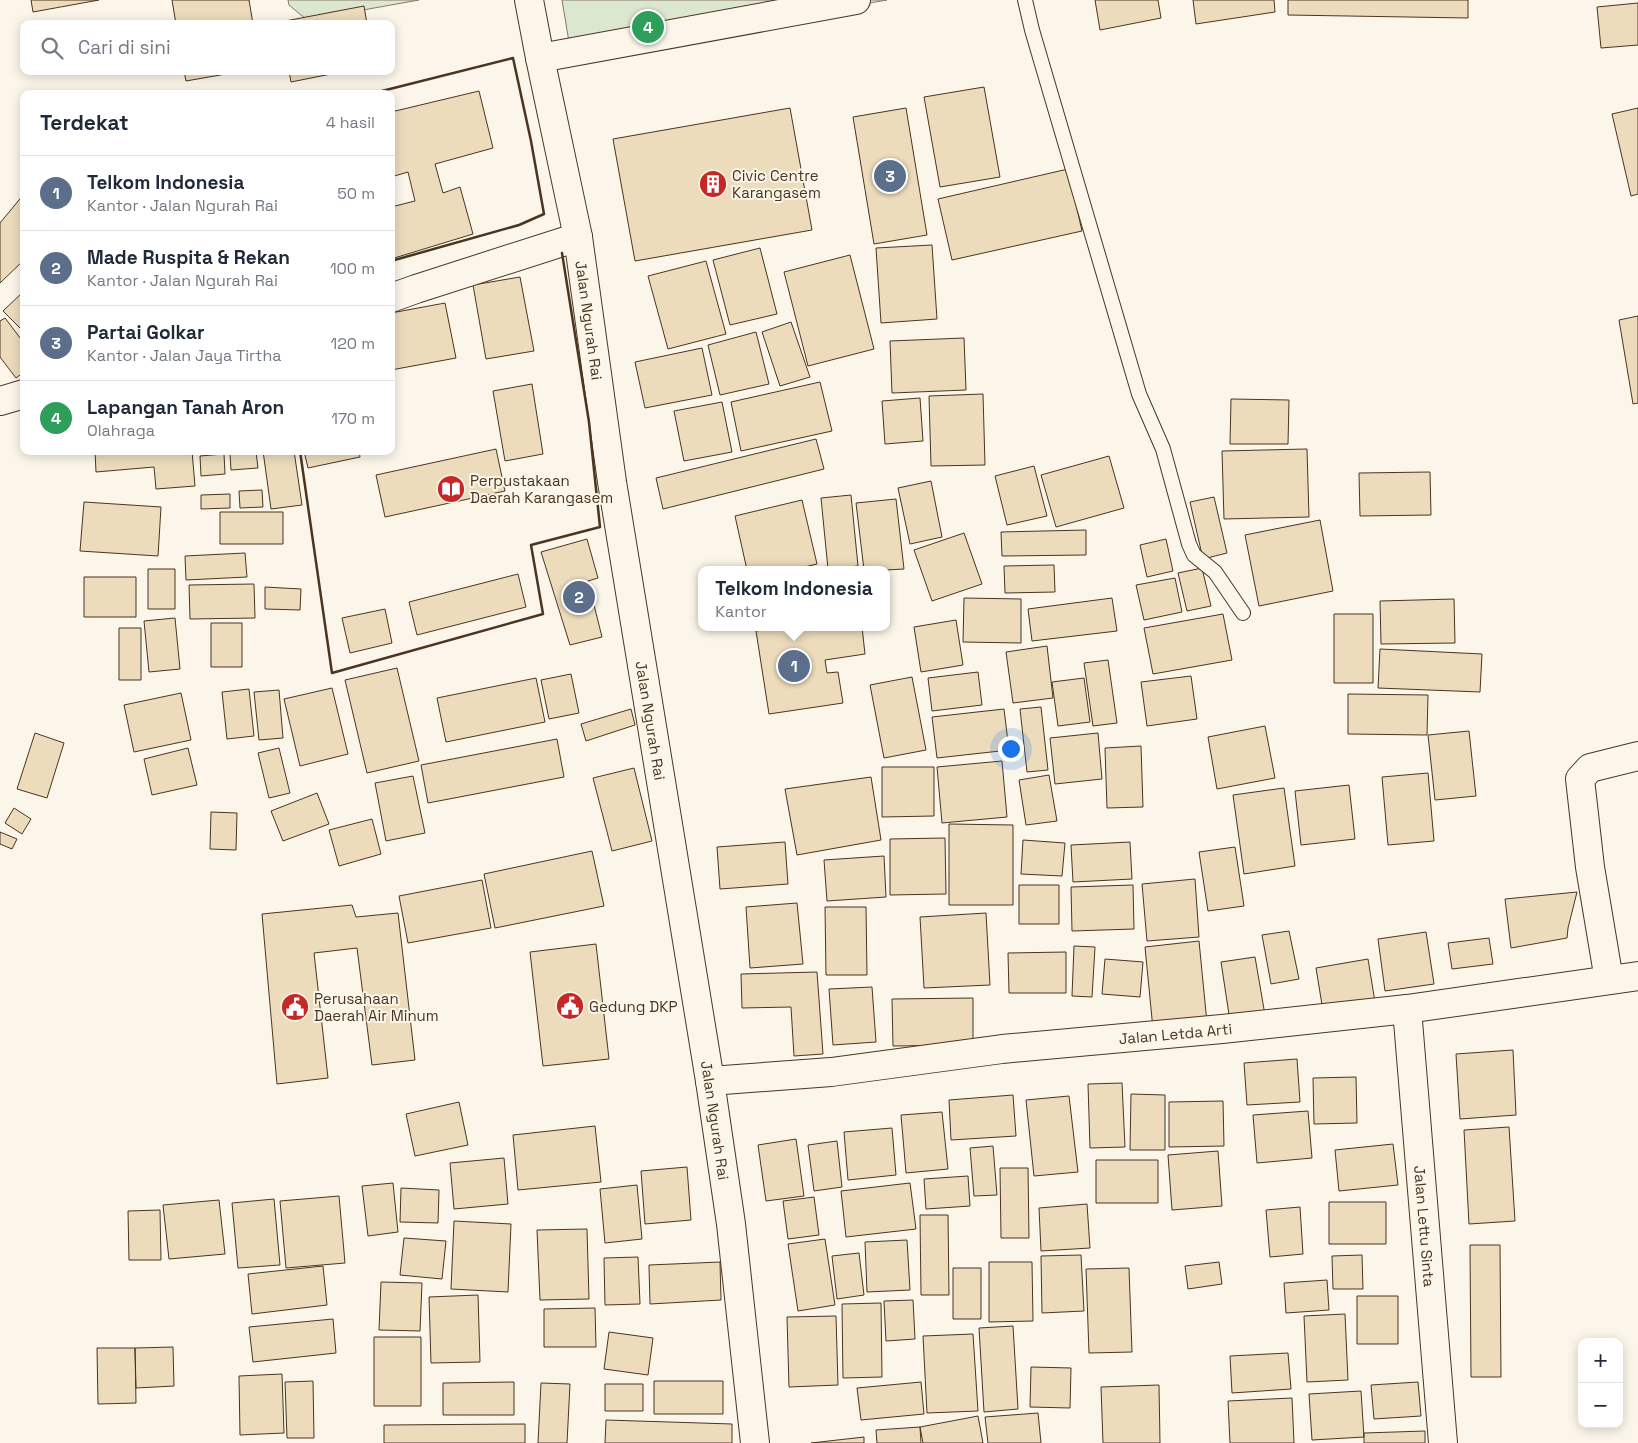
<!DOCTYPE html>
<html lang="id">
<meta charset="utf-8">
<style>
:root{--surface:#fff;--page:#f6f6f7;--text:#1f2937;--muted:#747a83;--line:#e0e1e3;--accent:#0b8043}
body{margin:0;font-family:"Space Grotesk",sans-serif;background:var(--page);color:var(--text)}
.controls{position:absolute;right:15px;bottom:15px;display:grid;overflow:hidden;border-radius:10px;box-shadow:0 2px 12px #0003}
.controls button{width:45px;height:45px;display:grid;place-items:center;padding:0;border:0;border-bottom:1px solid var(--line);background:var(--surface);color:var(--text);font:25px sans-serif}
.you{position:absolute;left:1010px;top:748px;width:18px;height:18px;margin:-12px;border:4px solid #fff;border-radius:50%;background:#1a73e8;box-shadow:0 0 0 8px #1a73e833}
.badge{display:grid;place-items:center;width:32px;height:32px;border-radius:50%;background:var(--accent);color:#fff;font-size:16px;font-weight:700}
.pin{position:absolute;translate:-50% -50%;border:2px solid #fff;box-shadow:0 1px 5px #0006}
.popup{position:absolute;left:698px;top:566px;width:192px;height:65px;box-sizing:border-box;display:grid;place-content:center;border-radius:10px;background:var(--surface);filter:drop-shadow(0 1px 4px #0005);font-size:16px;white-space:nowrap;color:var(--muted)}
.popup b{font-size:19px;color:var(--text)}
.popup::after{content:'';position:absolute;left:50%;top:100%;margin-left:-10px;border:10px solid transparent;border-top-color:var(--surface)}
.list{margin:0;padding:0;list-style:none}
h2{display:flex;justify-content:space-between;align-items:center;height:65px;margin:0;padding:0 20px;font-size:21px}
h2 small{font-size:16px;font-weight:400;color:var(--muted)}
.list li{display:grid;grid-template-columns:32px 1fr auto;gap:15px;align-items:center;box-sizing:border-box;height:75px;padding:0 20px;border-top:1px solid var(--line)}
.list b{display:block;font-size:19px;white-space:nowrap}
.list p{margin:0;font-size:16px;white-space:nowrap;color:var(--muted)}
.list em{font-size:16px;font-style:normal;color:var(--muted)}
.icon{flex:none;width:28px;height:28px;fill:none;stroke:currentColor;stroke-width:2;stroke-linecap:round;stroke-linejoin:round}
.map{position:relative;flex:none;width:1638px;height:1443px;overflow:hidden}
.search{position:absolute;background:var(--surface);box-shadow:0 2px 12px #0003;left:20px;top:20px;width:375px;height:55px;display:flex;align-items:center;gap:12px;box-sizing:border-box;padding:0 18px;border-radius:10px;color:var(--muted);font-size:19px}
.panel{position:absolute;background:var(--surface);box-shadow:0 2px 12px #0003;left:20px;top:90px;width:375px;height:365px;border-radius:10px}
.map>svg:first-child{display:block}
.green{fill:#dce7d0;stroke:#887966}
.building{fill:#ecdcbc;stroke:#4a3520}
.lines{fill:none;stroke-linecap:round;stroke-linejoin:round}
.service-casing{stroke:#4a3520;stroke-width:16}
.minor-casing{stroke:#4a3520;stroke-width:30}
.tertiary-casing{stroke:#4a3520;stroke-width:30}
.service{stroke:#fbf6e9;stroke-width:14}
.minor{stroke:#fbf6e9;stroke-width:28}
.tertiary{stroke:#fbf6e9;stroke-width:28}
.wall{stroke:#4a3520;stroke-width:2.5}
.labels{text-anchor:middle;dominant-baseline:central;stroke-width:4;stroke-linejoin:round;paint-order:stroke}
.poi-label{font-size:15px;fill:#4a3520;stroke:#fbf6e9;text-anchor:start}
.street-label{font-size:15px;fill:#4a3520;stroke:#fbf6e9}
</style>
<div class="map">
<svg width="1638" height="1443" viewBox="0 0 1638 1443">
<rect width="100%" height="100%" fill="#fbf6e9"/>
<!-- green -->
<path class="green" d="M288,0H419L307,20L289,5Z
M562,0H887L571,54Z"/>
<!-- building -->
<path class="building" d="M31,0H99L33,12Z
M172,0H249L253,24H176Z
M1095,0H1158L1161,18L1100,30Z
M1193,0H1274L1275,12L1196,24Z
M1288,0H1468V18L1288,15Z
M1638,3V45L1601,48L1597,7Z
M364,6L367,24H280V22Z
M184,71H243L186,81Z
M289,71H346L291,82Z
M984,87L1000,177L940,187L924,97Z
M479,91L493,148L435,164L443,193L460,187L473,234L391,259V207L415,201L408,172L391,177V112Z
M790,108L812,230L635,261L613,139Z
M906,108L927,235L874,244L853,117Z
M1638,108V194L1631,196L1612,114Z
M1068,169L1082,231L952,260L938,199Z
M24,194V260L0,283V223Z
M932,245L937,319L881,323L876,248Z
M760,248L777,314L730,325L713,260Z
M850,255L874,349L808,366L784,272Z
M706,261L726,334L668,349L648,276Z
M520,277L534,351L486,359L473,285Z
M24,291V332L3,311Z
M445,303L456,358L391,370V313Z
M1638,316V403L1633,404L1619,320Z
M5,318L24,343V372L16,378L0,357V321Z
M791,322L810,377L780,386L762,332Z
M756,332L769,384L720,395L708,345Z
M964,338L966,390L892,393L890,341Z
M702,348L712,395L645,408L635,362Z
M820,382L832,431L741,451L731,402Z
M532,384L543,454L505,461L493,391Z
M983,394L985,465L931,466L929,396Z
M920,398L923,441L885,444L882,401Z
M1231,399L1289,400L1288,444H1230Z
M722,402L732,452L684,461L674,411Z
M816,439L824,469L663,509L656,478Z
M496,449L505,491L385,517L376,475Z
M1307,449L1309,517L1224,519L1222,451Z
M95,451H192L195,486L156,489L154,467L96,472Z
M263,451H294L302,505L271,509Z
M304,451H359L360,457L308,468Z
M256,452L258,468L231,470L230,454Z
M224,454L225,474L201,476L200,456Z
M1109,456L1124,508L1056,527L1041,475Z
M1034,466L1047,516L1007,525L995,476Z
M1430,472L1431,515L1360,516L1359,473Z
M931,481L942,537L910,544L898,488Z
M262,490L263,507L240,508L239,491Z
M230,494V508L201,509V495Z
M851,495L858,566L828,569L821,498Z
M1214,497L1227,553L1203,559L1190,502Z
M896,499L904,569L886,570H864L856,503Z
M802,500L817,564L792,570H747L735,516Z
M84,502L161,507L158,556L80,551Z
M220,512H283V544H220Z
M1320,520L1333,591L1259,606L1245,535Z
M1086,530V555L1002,556L1001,532Z
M964,533L982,584L932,601L914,550Z
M587,539L598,578L588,581L602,637L570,645L541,552Z
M1166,539L1173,571L1147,577L1140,545Z
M245,553L247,577L186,580L185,556Z
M1054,565L1055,592L1005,593L1004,566Z
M1202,568L1211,606L1187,611L1178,573Z
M148,569H175V609H148Z
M518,574L526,607L417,635L409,602Z
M84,577H136V617H84Z
M1175,578L1182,612L1144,620L1136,585Z
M254,584L255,618L190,619L189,585Z
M265,587L301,589L300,610L265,609Z
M964,598L1021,599V643L963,642Z
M1112,598L1117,631L1032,641L1028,609Z
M1454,599L1455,643L1381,644L1380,601Z
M385,609L392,643L350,653L342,618Z
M1223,614L1232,660L1153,674L1144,628Z
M1334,614H1373V683H1334Z
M175,618L180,669L149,672L144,621Z
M956,620L963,665L921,672L914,627Z
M211,623H242V667H211Z
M786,627H862L865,654L825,660L827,673L838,672L843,703L769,714L756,631Z
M119,628H141V680H119Z
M1047,646L1053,698L1013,703L1006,652Z
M1380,649L1482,654L1480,692L1378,688Z
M1108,660L1117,723L1093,726L1084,663Z
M397,668L419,761L367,773L345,680Z
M978,672L982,705L932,711L928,678Z
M571,674L579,713L549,719L541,680Z
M1191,676L1197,719L1147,726L1141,682Z
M912,677L926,750L884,758L870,685Z
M536,678L545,722L446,742L437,698Z
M1084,678L1090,722L1058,726L1052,682Z
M332,688L348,754L300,766L284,699Z
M249,689L254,736L227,739L222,692Z
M279,690L283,738L259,740L254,692Z
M181,693L191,740L134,752L124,705Z
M1348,694L1428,695L1427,735L1348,734Z
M1041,707L1048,770L1027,772L1020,709Z
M631,709L635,725L586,741L581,724Z
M1004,709L1009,750L937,758L932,717Z
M1265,726L1275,778L1217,789L1208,737Z
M1469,731L1476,796L1435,800L1428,735Z
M35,733L64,743L47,798L17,789Z
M1098,733L1102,779L1055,784L1050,738Z
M557,739L564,777L428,803L421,765Z
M1141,746L1143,807L1107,808L1105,748Z
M188,748L197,785L152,795L144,759Z
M279,748L290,793L269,798L258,753Z
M1002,761L1007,817L942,823L937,767Z
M882,767H934V816L882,817Z
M634,768L652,841L612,851L593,778Z
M1428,773L1434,841L1388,845L1382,777Z
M1049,775L1057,821L1026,825L1019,780Z
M413,776L425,833L386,841L375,783Z
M871,777L881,840L797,855L785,789Z
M1349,785L1355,839L1301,845L1295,791Z
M1284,788L1295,866L1244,874L1233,795Z
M317,793L329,824L283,841L271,811Z
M14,808L31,819L22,834L5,823Z
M211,812L237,813L236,850L210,849Z
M372,819L381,854L339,866L329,830Z
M949,824L1013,825V905H949Z
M0,832L17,839L12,849L0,844Z
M945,838L946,894L890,895V839Z
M1023,840L1065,843L1062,876L1021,874Z
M785,842L788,884L720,889L717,847Z
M1130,842L1132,879L1073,882L1071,845Z
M1235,847L1244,906L1208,911L1199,852Z
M592,851L604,906L495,928L484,874Z
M884,856L886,897L827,901L824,860Z
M1195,879L1199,937L1147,941L1142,884Z
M482,880L491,928L408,943L399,896Z
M1019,885H1059V924H1019Z
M1133,885L1134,929L1072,931L1071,887Z
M1577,892L1568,928L1567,938L1511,948L1505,899Z
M797,903L803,964L750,968L746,907Z
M352,905L356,917L398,913L415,1060L372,1065L357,948L314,953L328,1078L277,1084L262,914Z
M825,907H866L867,975H826Z
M986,913L990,985L924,988L920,917Z
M1289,931L1299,979L1271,984L1262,935Z
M1426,932L1434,984L1385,991L1378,939Z
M1489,938L1493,964L1452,969L1448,943Z
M1199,941L1207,1023L1153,1029L1145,947Z
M596,944L609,1059L543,1066L530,952Z
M1074,946L1095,947L1092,997L1072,996Z
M1066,952V993H1009L1008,953Z
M1255,957L1265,1015L1230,1021L1221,962Z
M1105,959L1143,962L1140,997L1102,994Z
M1368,959L1375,1002L1323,1011L1316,968Z
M817,972L823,1054L794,1056L791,1007L742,1008L741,974Z
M872,987L876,1042L833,1045L829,989Z
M973,998V1045L893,1046L892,999Z
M1513,1050L1516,1115L1460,1119L1456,1054Z
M1297,1059L1300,1102L1247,1105L1244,1063Z
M1356,1077L1357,1123L1314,1124L1313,1078Z
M1122,1083L1125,1147L1090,1148L1088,1084Z
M1131,1094L1165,1095V1150H1130Z
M1013,1095L1016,1136L951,1140L949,1100Z
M1069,1096L1078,1172L1034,1176L1026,1100Z
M1223,1101L1224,1146L1169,1147V1102Z
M459,1102L468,1145L415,1156L406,1114Z
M1308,1111L1312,1158L1257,1163L1253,1115Z
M942,1112L948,1169L906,1173L901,1115Z
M595,1126L601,1182L518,1190L513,1135Z
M1509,1127L1515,1221L1469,1224L1464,1130Z
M892,1128L896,1175L848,1180L844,1132Z
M796,1139L804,1196L766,1201L758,1145Z
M837,1141L842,1187L814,1191L808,1145Z
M1393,1144L1398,1185L1339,1191L1335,1150Z
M993,1146L997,1195L974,1196L970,1148Z
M1218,1151L1222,1206L1172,1210L1168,1155Z
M504,1158L508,1204L454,1209L450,1163Z
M1096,1160H1158V1203H1096Z
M687,1167L691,1220L645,1224L641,1171Z
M1000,1168H1028L1029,1238H1001Z
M968,1176L970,1206L926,1209L924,1179Z
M393,1183L398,1232L368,1236L362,1186Z
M910,1183L916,1229L846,1237L841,1191Z
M637,1185L642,1239L605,1243L600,1189Z
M401,1188L439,1190L438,1223L400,1222Z
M339,1196L345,1263L286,1268L280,1201Z
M814,1197L819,1235L788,1239L783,1201Z
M274,1199L280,1265L238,1268L232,1203Z
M219,1200L225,1254L169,1259L163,1205Z
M1329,1202H1386V1244H1329Z
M1087,1204L1090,1248L1041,1251L1039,1208Z
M1300,1207L1303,1254L1270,1257L1266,1210Z
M160,1210L161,1260H129L128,1211Z
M920,1215H948L949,1295H921Z
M454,1221L511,1224L508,1292L451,1289Z
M587,1229L589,1299L540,1300L537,1230Z
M404,1238L446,1241L442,1279L400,1275Z
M825,1239L835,1305L798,1311L788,1244Z
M907,1240L910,1290L867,1292L865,1242Z
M1470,1245H1500L1501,1377H1471Z
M859,1253L864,1295L837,1299L832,1256Z
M1081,1255L1084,1311L1042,1313L1041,1256Z
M1362,1255L1363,1289H1333L1332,1256Z
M638,1257L640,1304L605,1305L604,1258Z
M720,1262L721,1300L650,1304L649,1265Z
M989,1262H1032L1033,1321L989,1322Z
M1219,1262L1222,1284L1188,1289L1185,1266Z
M323,1266L327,1305L252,1314L248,1274Z
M953,1268H981V1319H953Z
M1129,1268L1132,1352L1089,1353L1086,1269Z
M1327,1280L1329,1310L1286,1313L1284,1283Z
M381,1282L422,1283L420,1331L379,1330Z
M478,1295L480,1362L431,1363L429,1297Z
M1357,1296H1398V1344H1357Z
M913,1300L915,1339L886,1341L884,1301Z
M881,1303L882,1377L843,1378L842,1304Z
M595,1308L596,1347H544V1309Z
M1345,1314L1348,1380L1307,1382L1304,1316Z
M836,1316L838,1385L789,1387L787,1317Z
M333,1319L336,1353L253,1362L249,1327Z
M1013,1326L1018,1409L984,1412L979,1328Z
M609,1332L653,1338L648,1375L604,1369Z
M973,1334L978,1411L927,1413L923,1336Z
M374,1337H421V1406H374Z
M173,1347L174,1386L136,1388L135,1348Z
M97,1348H135L136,1403L98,1404Z
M1288,1353L1291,1389L1232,1393L1230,1356Z
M1031,1367L1071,1368L1070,1408L1030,1407Z
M282,1374L284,1433L240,1435L239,1376Z
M313,1381L314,1438H287L285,1382Z
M654,1381H723V1414H654Z
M514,1382V1415H443V1383Z
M921,1382L924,1414L861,1420L857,1388Z
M1418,1382L1421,1416L1374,1419L1371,1385Z
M541,1383L570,1384L567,1443H538Z
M605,1384H643V1411H605Z
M1159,1385L1160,1443H1103L1101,1387Z
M1361,1391L1364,1437L1312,1440L1309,1394Z
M1292,1398L1294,1443H1230L1228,1401Z
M1038,1413L1041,1443H988L985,1417Z
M978,1416L983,1443H923L920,1427Z
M606,1420L732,1424V1443H605Z
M525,1424V1443H384V1425Z
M920,1427L921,1443H877L876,1430Z
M1425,1431V1443H1364V1433Z
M864,1437V1443H811Z"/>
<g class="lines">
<defs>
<path id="service" d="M1025,0L1032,30L1139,394L1163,449L1189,544L1194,555L1215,572L1243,613"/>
<path id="minor" d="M540,58L856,0
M391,298L416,289L578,237
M0,401L24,394
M1609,980L1590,867L1580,779L1590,768L1638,756"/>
<g id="tertiary">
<path id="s1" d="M529,0L540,58L578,237L612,482L710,1081L731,1224L755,1443"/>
<path id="s2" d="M1407,1009L1443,1443"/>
<path id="s3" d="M710,1081L831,1072L1002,1049L1222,1029L1407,1009L1638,976"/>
</g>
</defs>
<!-- service casing -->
<use href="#service" class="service-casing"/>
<!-- minor casing -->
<use href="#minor" class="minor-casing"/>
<!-- tertiary casing -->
<use href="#tertiary" class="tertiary-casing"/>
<!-- service -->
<use href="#service" class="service"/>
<!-- minor -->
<use href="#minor" class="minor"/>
<!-- tertiary -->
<use href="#tertiary" class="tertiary"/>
<!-- wall -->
<path class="wall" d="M370,94L513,58L531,141L544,214L519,225L391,261
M300,451L332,673L543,614L531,545L600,527L589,422L562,253"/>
</g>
<!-- icons -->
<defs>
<symbol id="building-disc" viewBox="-11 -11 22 22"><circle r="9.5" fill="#c62828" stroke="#fbf6e9"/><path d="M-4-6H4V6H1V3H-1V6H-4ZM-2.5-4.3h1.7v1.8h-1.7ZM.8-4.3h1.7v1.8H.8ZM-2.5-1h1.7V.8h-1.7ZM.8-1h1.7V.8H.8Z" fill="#fff"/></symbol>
<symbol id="library-disc" viewBox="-11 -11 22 22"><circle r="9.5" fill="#c62828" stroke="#fbf6e9"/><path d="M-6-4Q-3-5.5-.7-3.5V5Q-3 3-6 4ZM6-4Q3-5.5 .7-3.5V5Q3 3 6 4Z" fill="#fff"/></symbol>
<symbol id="civic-disc" viewBox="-11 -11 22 22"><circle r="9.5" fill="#c62828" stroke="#fbf6e9"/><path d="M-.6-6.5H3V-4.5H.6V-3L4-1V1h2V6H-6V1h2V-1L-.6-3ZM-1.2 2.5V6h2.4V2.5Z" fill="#fff"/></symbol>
</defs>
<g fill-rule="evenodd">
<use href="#building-disc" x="697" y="168" width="32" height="32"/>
<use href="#library-disc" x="435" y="473" width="32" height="32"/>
<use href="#civic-disc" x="554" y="990" width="32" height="32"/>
<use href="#civic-disc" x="279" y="991" width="32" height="32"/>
</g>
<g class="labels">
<!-- poi labels -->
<g class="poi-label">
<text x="732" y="175">Civic Centre<tspan x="732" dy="17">Karangasem</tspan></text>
<text x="470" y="480">Perpustakaan<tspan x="470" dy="17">Daerah Karangasem</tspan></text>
<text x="314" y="998">Perusahaan<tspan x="314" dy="17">Daerah Air Minum</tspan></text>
<text x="589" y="1006">Gedung DKP</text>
</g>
<!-- street labels -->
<g class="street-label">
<text stroke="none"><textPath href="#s1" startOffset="326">Jalan Ngurah Rai</textPath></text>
<text stroke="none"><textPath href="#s1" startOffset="731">Jalan Ngurah Rai</textPath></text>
<text stroke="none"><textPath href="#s3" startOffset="468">Jalan Letda Arti</textPath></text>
<text stroke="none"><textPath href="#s1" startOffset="1136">Jalan Ngurah Rai</textPath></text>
<text stroke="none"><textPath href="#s2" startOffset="218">Jalan Lettu Sinta</textPath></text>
</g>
</g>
</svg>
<div class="controls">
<button>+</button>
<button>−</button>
</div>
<div class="you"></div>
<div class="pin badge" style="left:794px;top:666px;background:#5c6f8a">1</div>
<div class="popup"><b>Telkom Indonesia</b>Kantor</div>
<div class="pin badge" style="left:579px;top:597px;background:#5c6f8a">2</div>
<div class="pin badge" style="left:890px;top:176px;background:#5c6f8a">3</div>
<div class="pin badge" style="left:648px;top:27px;background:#2e9e5b">4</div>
<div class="search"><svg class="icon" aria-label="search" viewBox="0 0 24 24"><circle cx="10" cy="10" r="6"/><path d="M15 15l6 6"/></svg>Cari di sini</div>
<section class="panel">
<h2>Terdekat<small>4 hasil</small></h2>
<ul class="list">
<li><span class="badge" style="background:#5c6f8a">1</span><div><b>Telkom Indonesia</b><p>Kantor · Jalan Ngurah Rai</p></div><em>50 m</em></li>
<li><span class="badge" style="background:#5c6f8a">2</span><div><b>Made Ruspita &amp; Rekan</b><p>Kantor · Jalan Ngurah Rai</p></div><em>100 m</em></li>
<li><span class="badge" style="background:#5c6f8a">3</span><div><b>Partai Golkar</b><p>Kantor · Jalan Jaya Tirtha</p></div><em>120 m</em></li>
<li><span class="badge" style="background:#2e9e5b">4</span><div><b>Lapangan Tanah Aron</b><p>Olahraga</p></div><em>170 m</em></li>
</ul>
</section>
</div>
